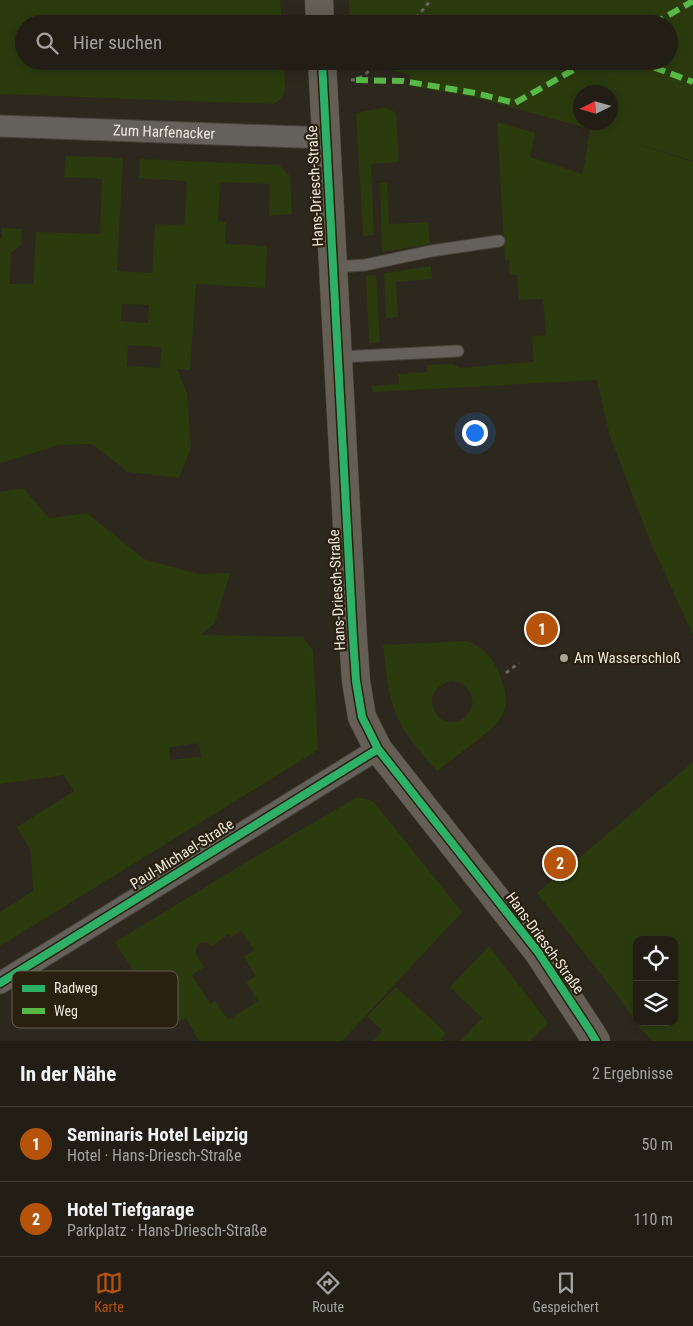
<!DOCTYPE html>
<html lang="de">
<meta charset="utf-8">
<style>
:root{--surface:#221e16;--page:#2e2b23;--text:#f1f3f6;--muted:#a2a2a1;--line:#3f3c35;--accent:#b45309}
body{margin:0;font-family:"Roboto Condensed",sans-serif;background:var(--page);color:var(--text)}
.controls{position:absolute;right:15px;bottom:15px;display:grid;overflow:hidden;border-radius:10px;box-shadow:0 2px 12px #0003}
.controls button{width:45px;height:45px;display:grid;place-items:center;padding:0;border:0;border-bottom:1px solid var(--line);background:var(--surface);color:var(--text);font:25px sans-serif}
.compass{position:absolute;left:573px;top:85px;width:45px;height:45px;border-radius:50%;background:var(--surface);box-shadow:0 2px 12px #0003;rotate:265deg}
.you{position:absolute;left:474px;top:432px;width:18px;height:18px;margin:-12px;border:4px solid #fff;border-radius:50%;background:#1a73e8;box-shadow:0 0 0 8px #1a73e833}
.badge{display:grid;place-items:center;width:32px;height:32px;border-radius:50%;background:var(--accent);color:#fff;font-size:16px;font-weight:700}
.pin{position:absolute;translate:-50% -50%;border:2px solid #fff;box-shadow:0 1px 5px #0006}
.list{margin:0;padding:0;list-style:none}
h2{display:flex;justify-content:space-between;align-items:center;height:65px;margin:0;padding:0 20px;font-size:21px}
h2 small{font-size:16px;font-weight:400;color:var(--muted)}
.list li{display:grid;grid-template-columns:32px 1fr auto;gap:15px;align-items:center;box-sizing:border-box;height:75px;padding:0 20px;border-top:1px solid var(--line)}
.list b{display:block;font-size:19px;white-space:nowrap}
.list p{margin:0;font-size:16px;white-space:nowrap;color:var(--muted)}
.list em{font-size:16px;font-style:normal;color:var(--muted)}
.icon{flex:none;width:28px;height:28px;fill:none;stroke:currentColor;stroke-width:2;stroke-linecap:round;stroke-linejoin:round}
.map{position:relative;flex:none;width:693px;height:1041px;overflow:hidden}
.search{position:absolute;background:var(--surface);box-shadow:0 2px 12px #0003;left:15px;right:15px;top:15px;height:55px;display:flex;align-items:center;gap:12px;box-sizing:border-box;padding:0 18px;border-radius:28px;color:var(--muted);font-size:19px}
.sheet{height:215px;background:var(--surface)}
nav{display:flex;justify-content:space-around;align-items:center;box-sizing:border-box;height:70px;border-top:1px solid var(--line);background:var(--surface);font-size:14px;color:var(--muted)}
nav a{display:grid;justify-items:center;gap:2px}
nav .on{color:var(--accent)}
.map>svg:first-child{display:block}
.green{fill:#2b3b0e;fill-rule:evenodd}
.lines{fill:none;stroke-linecap:round;stroke-linejoin:round}
.lane-casing{stroke:#48443b;stroke-width:13}
.street-casing{stroke:#48443b;stroke-width:23}
.secondary-casing{stroke:#48443b;stroke-width:29}
.path{stroke:#69665f;stroke-width:3;stroke-dasharray:4 4;stroke-linecap:butt}
.lane{stroke:#64615a;stroke-width:11}
.street{stroke:#64615a;stroke-width:21}
.secondary{stroke:#645e55;stroke-width:28}
.quiet{stroke:#58b947;stroke-width:6;stroke-dasharray:12 6;stroke-linecap:butt}
.cycleway-casing{stroke:#29200f;stroke-width:11}
.cycleway{stroke:#2db169;stroke-width:8}
.poi-dot{fill:#aaa59a;stroke:#29200f;stroke-width:2}
.labels{text-anchor:middle;dominant-baseline:central;stroke-width:4.5;stroke-linejoin:round;paint-order:stroke}
.street-label{font-size:15px;fill:#ede8dd;stroke:#29200f}
.poi-label{font-size:15px;fill:#ede8dd;stroke:#29200f;text-anchor:start}
.key{fill:#29200f;stroke:#645c4d;stroke-width:1}
.key-label{font-size:14px;fill:#ede8dd}
</style>
<div class="map">
<svg width="693" height="1041" viewBox="0 0 693 1041">
<rect width="100%" height="100%" fill="#2d281e"/>
<!-- green -->
<path class="green" d="M0,0H280L282,24H24V61H283C284,78 291,97 273,104L0,94Z
M349,0H693V161L606,134L693,162V635L650,541L609,433L597,380L373,392L372,386L399,384L398,374L427,372V365L452,364L460,368L534,362L532,336L546,335L543,299L519,300L517,275H510L509,260H505L497,122L535,133L530,157L583,174L590,129L473,97L410,86L409,74L373,67L353,66L352,61H669V24H350ZM580,92H610V122H580Z
M386,107L396,113L399,162L371,164L374,235L363,236L356,113Z
M66,156L123,158L117,270L120,271L152,273L155,224L184,225L187,181L139,178L140,159L279,165L290,176L292,214L269,216L270,184L220,182L218,221L226,222L225,244L267,246L265,288L196,284L190,370L177,369L187,394L191,448L179,478L128,472L92,444L59,445L0,463V238H2V228L22,229L21,245L11,253L9,284H33L36,232L100,234L102,179L64,177ZM122,304L149,305L148,323L121,321ZM128,345L161,347L160,368L127,366Z
M380,183H387L389,224L428,222L430,244L382,252Z
M431,266L432,279L396,282L398,317L386,318L384,273Z
M376,275L380,342L369,343L366,276Z
M23,488L49,518L87,513L144,559L198,574L230,573L215,623L201,635L303,637L313,651L318,750L0,946V912L33,891L31,851L17,827L74,791L64,775L0,784V492ZM199,743L201,757L170,760L169,747Z
M466,641C484,647 493,658 500,675C514,711 501,722 474,743C461,752 449,762 437,771C422,754 405,736 396,714C387,692 386,668 383,645ZM451,681C464,682 475,692 472,707C470,712 467,716 462,719C437,734 415,690 451,681Z
M693,762V1041H653L641,1030L614,991L537,893ZM637,940H674V1022H637Z
M357,797L373,801L462,912L342,1041H199L186,1018L168,1026L115,942L248,861ZM241,931L254,950L244,957L256,976L246,982L258,1001L228,1020L215,1001L210,1004L192,975L204,967C199,959 191,951 200,943L206,942L212,946L229,934L231,937Z
M489,946L548,1023L530,1041H460L482,1018L450,987Z
M396,987L446,1033L441,1039L443,1041H370L374,1040L382,1030L367,1016Z"/>
<g class="lines">
<defs>
<path id="lane" d="M334,267L365,265L431,251L499,241
M339,357L458,351"/>
<g id="street">
<path id="s1" d="M0,126L327,138"/>
<path d="M0,983L378,749"/>
</g>
<path id="secondary" d="M319,0L320,24
M322,61L353,638L356,681L362,717L378,749L538,952L590,1031L596,1041"/>
</defs>
<!-- lane casing -->
<use href="#lane" class="lane-casing"/>
<!-- street casing -->
<use href="#street" class="street-casing"/>
<!-- secondary casing -->
<use href="#secondary" class="secondary-casing"/>
<!-- path -->
<path class="path" d="M411,24L431,0
M351,80C361,80 372,69 379,61
M506,673L519,663"/>
<!-- lane -->
<use href="#lane" class="lane"/>
<!-- street -->
<use href="#street" class="street"/>
<!-- secondary -->
<use href="#secondary" class="secondary"/>
<!-- quiet -->
<path class="quiet" d="M653,24L693,1
M637,61L693,82
M356,80L403,81L475,93L515,103L589,61"/>
<defs>
<path id="cycleway" d="M322,61L353,638L356,681L362,717L378,749L538,952L590,1031L596,1041
M0,983L378,749"/>
</defs>
<!-- cycleway casing -->
<use href="#cycleway" class="cycleway-casing"/>
<!-- cycleway -->
<use href="#cycleway" class="cycleway"/>
</g>
<!-- markers -->
<circle class="poi-dot" cx="564" cy="658" r="5"/>
<g class="labels">
<!-- street labels -->
<g class="street-label">
<text stroke="none"><textPath href="#s1" startOffset="164">Zum Harfenacker</textPath></text>
<text transform="translate(315 186) rotate(-93)">Hans-Driesch-Straße</text>
<text transform="translate(337 590) rotate(-93)">Hans-Driesch-Straße</text>
<text transform="translate(182 854) rotate(-32)">Paul-Michael-Straße</text>
<text transform="translate(545 943) rotate(54)">Hans-Driesch-Straße</text>
</g>
<!-- poi labels -->
<g class="poi-label">
<text x="574" y="658">Am Wasserschloß</text>
</g>
</g>
<!-- legend -->
<rect x="12" y="971" width="166" height="57" rx="8" class="key"/>
<rect x="22" y="985" width="23" height="7" fill="#2db169"/>
<rect x="22" y="1008" width="23" height="6" fill="#58b947"/>
<g class="key-label">
<text x="54" y="993">Radweg</text>
<text x="54" y="1016">Weg</text>
</g>
</svg>
<div class="controls">
<button><svg class="icon" aria-label="locate" viewBox="0 0 24 24"><circle cx="12" cy="12" r="6"/><path d="M12 2v4M12 18v4M2 12h4M18 12h4"/></svg></button>
<button><svg class="icon" aria-label="layers" viewBox="0 0 24 24"><path d="M12 4l9 5-9 5-9-5zM3 14l9 5 9-5"/></svg></button>
</div>
<svg class="compass" viewBox="-18 -18 36 36"><path d="M0-13l5 13h-10z" fill="#e53935"/><path d="M0 13l5-13h-10z" fill="#a2a2a1"/></svg>
<div class="you"></div>
<div class="pin badge" style="left:542px;top:629px">1</div>
<div class="pin badge" style="left:560px;top:863px">2</div>
<div class="search"><svg class="icon" aria-label="search" viewBox="0 0 24 24"><circle cx="10" cy="10" r="6"/><path d="M15 15l6 6"/></svg>Hier suchen</div>
</div>
<section class="sheet">
<h2>In der Nähe<small>2 Ergebnisse</small></h2>
<ul class="list">
<li><span class="badge">1</span><div><b>Seminaris Hotel Leipzig</b><p>Hotel · Hans-Driesch-Straße</p></div><em>50 m</em></li>
<li><span class="badge">2</span><div><b>Hotel Tiefgarage</b><p>Parkplatz · Hans-Driesch-Straße</p></div><em>110 m</em></li>
</ul>
</section>
<nav>
<a class="on"><svg class="icon" aria-label="map" viewBox="0 0 24 24"><path d="M3 6l6-2 6 2 6-2v14l-6 2-6-2-6 2zM9 4v14M15 6v14"/></svg>Karte</a>
<a><svg class="icon" aria-label="directions" viewBox="0 0 24 24"><path d="M12 3l9 9-9 9-9-9zM9 14v-3h6M13 9l2 2-2 2"/></svg>Route</a>
<a><svg class="icon" aria-label="saved" viewBox="0 0 24 24"><path d="M7 4h10v16l-5-4-5 4z"/></svg>Gespeichert</a>
</nav>
